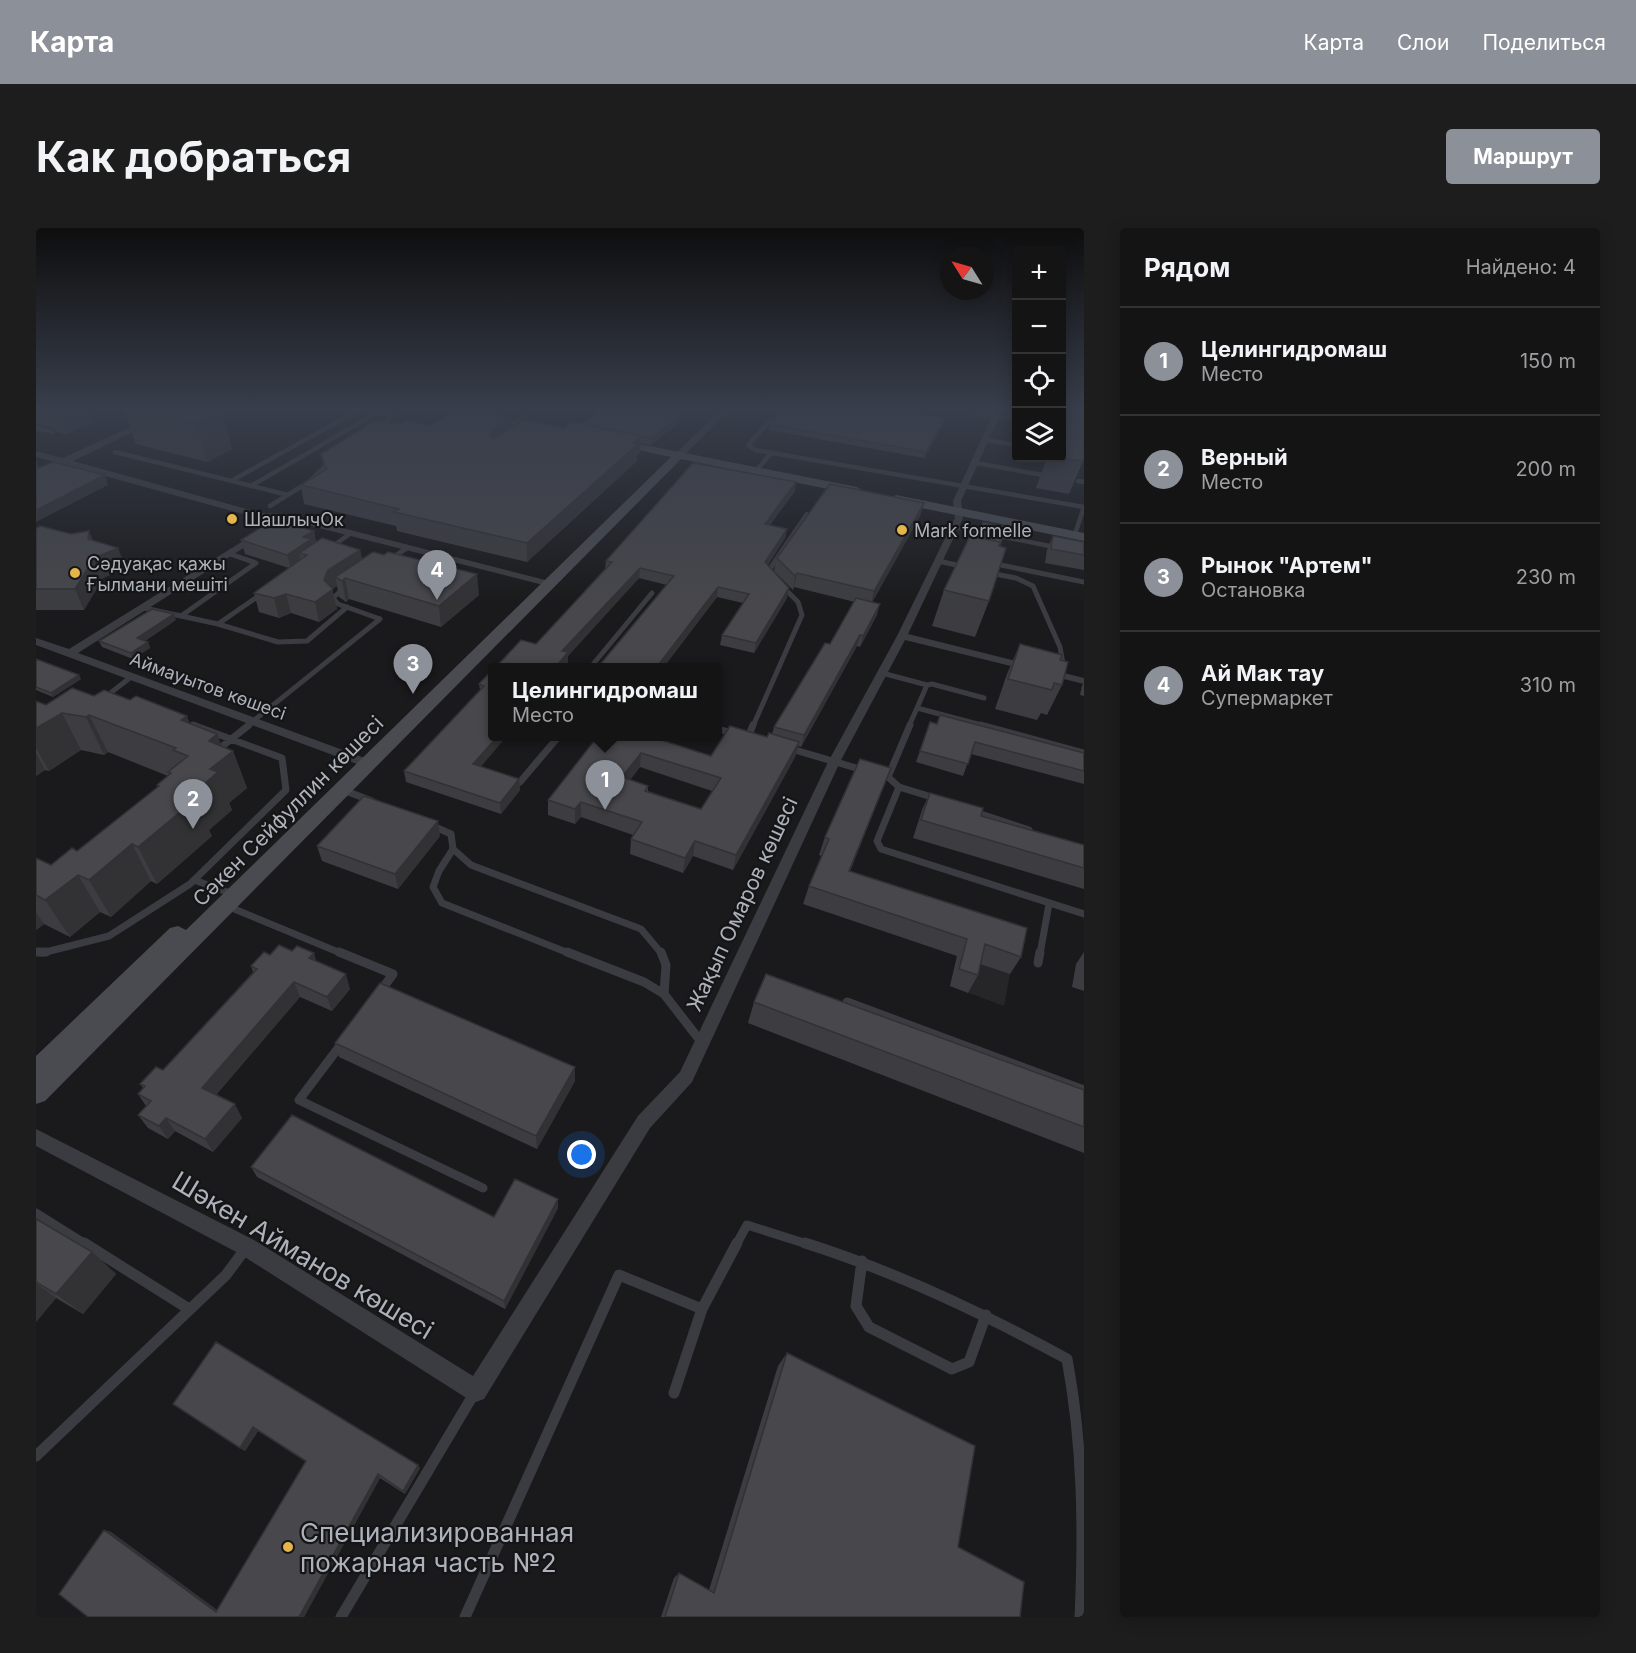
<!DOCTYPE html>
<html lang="ru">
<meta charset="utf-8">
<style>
:root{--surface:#141415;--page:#1d1d1e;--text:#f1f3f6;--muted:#9d9ea0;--line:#333334;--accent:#8c9099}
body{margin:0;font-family:Inter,sans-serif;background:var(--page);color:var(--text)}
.controls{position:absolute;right:18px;top:18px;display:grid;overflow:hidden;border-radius:6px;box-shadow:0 3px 15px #0003}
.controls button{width:54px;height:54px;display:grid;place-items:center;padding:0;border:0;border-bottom:2px solid var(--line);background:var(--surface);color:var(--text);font:30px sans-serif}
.compass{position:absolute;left:904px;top:18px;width:54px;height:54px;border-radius:50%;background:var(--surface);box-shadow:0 3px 15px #0003;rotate:307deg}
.you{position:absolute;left:546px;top:927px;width:21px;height:21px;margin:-15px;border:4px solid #fff;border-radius:50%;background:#1a73e8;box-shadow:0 0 0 9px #1a73e833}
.badge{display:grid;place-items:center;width:39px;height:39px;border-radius:50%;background:var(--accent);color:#fff;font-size:20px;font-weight:700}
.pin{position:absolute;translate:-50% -50px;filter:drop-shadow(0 2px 3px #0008)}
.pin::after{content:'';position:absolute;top:32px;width:21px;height:18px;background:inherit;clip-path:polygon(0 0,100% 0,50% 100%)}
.popup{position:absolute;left:452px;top:435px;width:234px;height:78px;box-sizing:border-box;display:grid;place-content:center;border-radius:6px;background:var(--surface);filter:drop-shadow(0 2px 4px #0005);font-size:20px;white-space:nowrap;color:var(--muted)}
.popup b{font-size:22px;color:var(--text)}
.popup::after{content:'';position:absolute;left:50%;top:100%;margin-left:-12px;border:12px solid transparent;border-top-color:var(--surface)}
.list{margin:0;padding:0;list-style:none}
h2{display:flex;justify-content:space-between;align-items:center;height:78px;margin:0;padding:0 24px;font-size:26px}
h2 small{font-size:20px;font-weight:400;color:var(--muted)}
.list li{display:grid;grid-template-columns:39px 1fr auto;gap:18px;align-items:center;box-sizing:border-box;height:108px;padding:0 24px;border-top:2px solid var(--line)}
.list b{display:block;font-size:22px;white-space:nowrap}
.list p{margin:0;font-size:20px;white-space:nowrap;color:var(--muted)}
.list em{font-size:20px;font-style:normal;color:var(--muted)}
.icon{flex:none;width:33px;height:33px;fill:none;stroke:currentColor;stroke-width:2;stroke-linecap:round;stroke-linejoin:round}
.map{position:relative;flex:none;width:1048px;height:1389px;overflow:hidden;border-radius:6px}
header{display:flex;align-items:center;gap:36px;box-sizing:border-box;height:84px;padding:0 30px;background:var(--accent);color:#fff}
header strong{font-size:28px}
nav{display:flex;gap:33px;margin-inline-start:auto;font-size:21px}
.intro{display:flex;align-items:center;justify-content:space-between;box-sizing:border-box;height:144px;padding:0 36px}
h1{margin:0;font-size:42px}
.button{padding:15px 27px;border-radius:6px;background:var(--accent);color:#fff;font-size:21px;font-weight:700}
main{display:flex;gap:36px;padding:0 36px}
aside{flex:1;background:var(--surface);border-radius:6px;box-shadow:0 3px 15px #0003}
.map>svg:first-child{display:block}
.built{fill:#262629}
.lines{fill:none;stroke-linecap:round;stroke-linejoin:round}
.service-far4{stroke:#3b3c41;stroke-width:4.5}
.service-far3{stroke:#3b3c41;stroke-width:5}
.service-far2{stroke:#3b3c41;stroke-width:7}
.service-far1{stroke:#3b3c41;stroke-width:9}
.service{stroke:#3b3c41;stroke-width:11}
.minor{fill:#3b3c41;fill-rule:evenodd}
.tertiary{fill:#3b3c41;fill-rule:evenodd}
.secondary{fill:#494b50;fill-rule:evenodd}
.wall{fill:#3d3d41;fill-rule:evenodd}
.shaded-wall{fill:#323235}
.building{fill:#47474c;stroke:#323235;stroke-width:1.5;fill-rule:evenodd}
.poi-dot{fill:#e4b54a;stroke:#151517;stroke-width:2}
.labels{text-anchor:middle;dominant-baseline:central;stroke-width:4.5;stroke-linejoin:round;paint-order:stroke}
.far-poi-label{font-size:18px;fill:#adb1ba;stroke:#151517;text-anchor:start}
.far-street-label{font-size:18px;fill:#adb1ba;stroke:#151517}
.street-label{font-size:21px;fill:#adb1ba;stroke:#151517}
.near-street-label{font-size:26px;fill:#adb1ba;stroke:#151517}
.near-poi-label{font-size:26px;fill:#adb1ba;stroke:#151517;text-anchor:start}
</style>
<header>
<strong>Карта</strong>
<nav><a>Карта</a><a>Слои</a><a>Поделиться</a></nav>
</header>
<div class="intro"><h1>Как добраться</h1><a class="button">Маршрут</a></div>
<main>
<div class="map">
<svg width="1048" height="1389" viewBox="0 0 1048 1389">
<rect width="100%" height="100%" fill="#1a1a1c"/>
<!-- built -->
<path class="built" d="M921,728L974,746L968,778L914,758Z"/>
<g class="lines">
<!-- service-far4 -->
<path class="service-far4" d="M337,182L357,187L343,201
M735,192L712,217L719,222L1048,279
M479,195L496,182
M0,200L17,204
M949,212L981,217
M79,224L252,267
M940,235L1007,247
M720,243L735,225
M195,253L323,182
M1042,253L1048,254
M215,258L344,183
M234,278L274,253L295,233
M919,299L1023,320
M1040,303L1048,279
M294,320L315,305
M747,321L771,286"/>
<!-- service-far3 -->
<path class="service-far3" d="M353,332L371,320
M902,333L930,339
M955,335L1048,354
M954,345L980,350L997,358L1024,419L1028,441
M734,348L732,344L748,320
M309,359L297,370L302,376L344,391
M227,365L182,396L242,414L271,413L311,379
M108,380L182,396
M145,388L220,335L194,326
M554,440L616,365
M846,445L891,457
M68,470L95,449
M881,480L891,457L896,456L948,470
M157,497L161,498
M211,498L344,391
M717,498L766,387L762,374L746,358
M873,498L881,480L949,498"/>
<!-- service-far2 -->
<path class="service-far2" d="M944,497L1048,525
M682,501L700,506
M712,509L717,497
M752,520L827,542
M179,524L213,497
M842,546L852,549L863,559L902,571
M852,549L874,497
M484,554L523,508
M863,559L841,613L845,621L1048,686
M307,562L336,573
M936,583L993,602
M397,598L415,606L417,621L435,637L605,701L626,726
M417,621L403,643L397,659L406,675L535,726
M158,652L197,666
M191,678L307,726
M0,724L6,725L73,708L154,656L250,562L246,530L157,497
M1004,726L1013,676"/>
<!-- service-far1 -->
<path class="service-far1" d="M0,724H10
M303,724L357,746L344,764
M531,724L608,754L628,766L666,815
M625,724L630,737L628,766
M1002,735L1004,724
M811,774L1048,862
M306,815L263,872L447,960
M0,985L51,1017
M700,1017L711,997L774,1017"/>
<!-- service -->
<path class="service" d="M48,1015L153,1081
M769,1015C861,1044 947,1085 1031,1131C1047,1217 1048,1302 1044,1389
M826,1033L820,1078L833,1099L916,1141L933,1134L950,1087
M638,1165L666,1081
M0,1228L190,1047L210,1020
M305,1389L439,1164
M429,1389L583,1047L666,1081L701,1015"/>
<!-- minor -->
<path class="minor" d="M914,182L957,186L959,182H967L964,187L981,190V194L962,191L925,273L927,290L872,406L1048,450V456L869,412L804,534L656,854L614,900L448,1171L440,1174L432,1171L204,1026L0,918V901L218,1012L437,1148L602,888L644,844L792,534L861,408L919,290L917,273L955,190Z
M249,287L256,289L42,425L337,533V539H329L0,417V410L33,421Z"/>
<!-- tertiary -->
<path class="tertiary" d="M131,182H142L37,233L225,285L252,286L521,355L515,359L252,292L225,291L29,237L0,250V243L19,234L0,229V223L27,230Z
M685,182H694L646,229H640V225Z"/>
<!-- secondary -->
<path class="secondary" d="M409,182H429L514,201L509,204Z
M578,211L821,259L827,263L821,267L645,231L9,873L0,876V828L134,700L142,698L150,702L635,229L574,216L573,214Z
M860,267L1048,305V313L856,274L854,271Z"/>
</g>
<!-- wall -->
<path class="wall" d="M0,182H54L58,194L31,206L21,204L18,200L0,196Z
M88,182H180L196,221L171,234L100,216Z
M565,182H651L646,186V192L615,217L605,215L604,225L601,227V233L491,334L361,303L360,298L268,276L265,257L289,243L285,226L394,198L462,183L463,188L475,200H528L547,196Z
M747,182H882L879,185L907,196L888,230L733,202L734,196Z
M1011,230H1026L1047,233L1033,266L1000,260Z
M759,263L734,297L751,301L749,310L732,337L751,370L718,425L684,417L686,407L707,375L681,369L627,440H561L631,357L603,350L532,428V435L528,440H459L500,416L569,341L570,333Z
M888,275L884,288L836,374L841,387L824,419L821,418L765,519L762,518L759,529L697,642L657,628L647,645L594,626L595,611L597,607L545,589L539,596L512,587V572L562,508L675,528L736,506L738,499L794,416L819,374L758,359L757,362L738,343L741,330ZM604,539L676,563L665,581L612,563V558L594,552Z
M971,299L963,319L953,373L939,409L896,398L908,362L942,309Z
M0,301L35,306L53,303L57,313L90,340L67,350L48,382H0Z
M278,303L280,314L324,322L326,331L443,367L405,399L313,371L310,374L303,369L301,358L296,361L301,381L283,394L255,385L243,390L223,384L218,365L253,340L209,326L205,312Z
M1017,308L1048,314V342L1009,335L1011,322Z
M140,392L109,413L112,414L114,420L97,431L66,419L63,413Z
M984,416L1024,432L1026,457L1011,487L1005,485L1001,492L959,481L971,446Z
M0,431L45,451L17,469L0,462Z
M456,442L445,539L483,551L484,562L465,586L370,554L368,543L444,462L443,456Z
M1048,454V468L1044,467L1046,458Z
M58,468L154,495L186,518L197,523L211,560L193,575L196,582L173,602L176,608L121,656L115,653L75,689L64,684L34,709L8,696L0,702V630L15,637L41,623L122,559L121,557L132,548L72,524L68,527L45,522L13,543L9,542L0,548V473L10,477Z
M894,494L1048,525V556L935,526L927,548L880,534Z
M855,540L814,643L985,729L974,746L944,736L942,747L932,765L914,758L921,728L767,676L773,658L786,628L783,627L789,609Z
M894,565L945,588L1048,617V661L877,610L886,582Z
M404,608L362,661L286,633L281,618Z
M256,723L278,725L280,734L314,761L296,783L264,769L180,867L206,890L177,924L139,903L132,911L112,900L102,887L110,878L102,866L107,860L104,856L127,842L217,744L215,738L234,727Z
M1048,724V763L1036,759L1040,736Z
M718,774L1048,862V925L712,795Z
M299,815L539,853L501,921L303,829Z
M215,939L458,989L522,980L469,1081L221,949Z
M0,991L56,1024L80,1046L47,1086L20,1070L0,1094Z
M751,1125L922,1319L984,1389H625L638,1350L643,1345L673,1362L742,1138Z
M137,1176L384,1240L369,1266L344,1250L268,1389H52L68,1302L75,1304L181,1382L270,1234L222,1203L209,1223Z"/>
<!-- shaded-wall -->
<path class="shaded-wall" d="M22,182H54L58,194L31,206Z
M645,182H651L646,186V192L615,217V210Z
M186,183L196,221L171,234L160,195Z
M462,183L463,198L475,190V207L456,221L454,207L457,187Z
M909,190L907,196L888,230L890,224Z
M605,208L604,225L601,227V233L491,334V315L596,215Z
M0,231L3,239L0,241Z
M69,247L72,257L0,294V282Z
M760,254L759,263L727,306L729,296Z
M888,275L884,288L835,377L838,363Z
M751,301L749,310L727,344L729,334Z
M53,303L61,323L82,320L90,340L67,350L48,382L39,361L52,311Z
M278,303L280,317L263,325L265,334L255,341L251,327L267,309Z
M324,322L328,341L309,350L313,371L310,374L306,353L299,349L301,358L296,361L301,381L283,394L279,374L292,342Z
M604,340L603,350L532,428V435L528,440H519L526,423Z
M761,345L758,359L757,362L759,348Z
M441,346L443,367L405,399L403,378Z
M682,359L681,369L627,440H620Z
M753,360L751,370L718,425L720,415Z
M250,366L255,385L243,390L238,370Z
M844,376L841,387L824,419L827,408Z
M138,386L140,392L104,416L101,410Z
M824,407L821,418L765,519L768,507Z
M112,414L114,420L97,431L95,425Z
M43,447L45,451L17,469L15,465Z
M26,485L45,522L13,543L0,520V500Z
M53,487L72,524L68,527L50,489Z
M151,488L165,525L145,492Z
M181,506L190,529L197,523L211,560L193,575L196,582L173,602L176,608L121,656L102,619L154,568L174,541L173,513Z
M462,508H471L438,547L437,536Z
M763,514L759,529L697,642L700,627Z
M0,525L9,542L0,548Z
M605,525L604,539L585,564L586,549Z
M855,540L848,558L807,661L813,643Z
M483,551L484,562L465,586L464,575Z
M545,574V589L539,596V581Z
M402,593L404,608L362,661L359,646Z
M659,613L657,628L647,645L649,630Z
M96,616L115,653L75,689L53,652Z
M42,647L64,684L34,709L9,672Z
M0,684L8,696L0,702Z
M278,725L282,740L273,730Z
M310,746L314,761L296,783L291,769Z
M258,754L264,769L174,873L166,860Z
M539,839V853L501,921L500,908Z
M199,876L206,890L177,924L169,911Z
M130,890L139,903L132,911L123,898Z
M522,971V980L469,1081L468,1073Z
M56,1024L80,1046L47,1086L20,1066Z
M0,1055L20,1070L0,1094Z
M217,1199L222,1203L209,1223L204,1220Z
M382,1237L384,1240L369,1266L367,1263Z
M342,1246L344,1250L268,1389H263Z
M68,1302L75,1304L185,1385L180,1384Z"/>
<!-- building -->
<path class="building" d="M103,182H180L186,183L160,195Z
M419,182H458L462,183L457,187L475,190L455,203L454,207L457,211L487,192L528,200L536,194L605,208L596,215L602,216L491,315L358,284L363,281L265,257L291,241L285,226L337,194L366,196L371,193L394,198Z
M565,182H645L642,185H647L615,210L547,196Z
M747,182H879L877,185L909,190L890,224L734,196Z
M1030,182H1048V229L1047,233L1024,230H1026V193Z
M17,234L69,247L0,282V241Z
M657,235L760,254L729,296L751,301L729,334L753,360L720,415L686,407L713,366L682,359L620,440H561L638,348L604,340L526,423L532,424L519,440H459L485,412L500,416L576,334L570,333Z
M794,256L888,275L838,363L761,345L759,348L741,330Z
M237,292L278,303L267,309L275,311L251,327L205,312Z
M947,294L971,299L964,317V314L942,309Z
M4,298L35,306L53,303L52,311L82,320L58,330L39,361H0V301Z
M934,308L964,314L963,318L970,320L953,373L908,362Z
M1017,308L1048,314V327L1015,321Z
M286,310L324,322L292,342L288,352L297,361L279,374L250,366L238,370L218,365L271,327L263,325Z
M337,324L348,327L352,324L441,346L403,378L309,350L306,353L299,349Z
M820,370L844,376L827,408L824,407L768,507L738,499L789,415L794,416Z
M116,381L138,386L101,410L112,414L95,425L63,413Z
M984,416L1026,427L1024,432L1032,434L1026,457L1018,455L1016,462L972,451Z
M0,431L43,447L15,465L0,459Z
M456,442V508H462L437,536L483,551L464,575L368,543L448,458L443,456Z
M36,460L58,468L68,462L94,472L100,468L151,488L145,492L181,506L173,513L197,523L174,541L182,544L154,568L161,570L102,619L96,616L53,652L42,647L9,672L0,667V630L15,637L36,620L41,623L123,558L121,557L135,545L132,544L152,528L137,522L140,520L53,487L50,489L26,485L0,500V473L10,477Z
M904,487L1048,525V543L939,514L932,536L884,523L894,494L901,496Z
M694,498L731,509L733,505L763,514L700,627L659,613L649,630L595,611L606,594L545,574L539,581L512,572L562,508H613L675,528ZM605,525L685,550L665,581L609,563L612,558L586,549Z
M824,531L855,540L813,643L991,700L985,729L949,716L942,747L923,741L931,711L773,658L793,611L789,609Z
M894,565L947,580L945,588L1048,617V640L885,592Z
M328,568L402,593L359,646L281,618Z
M243,717L256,723L261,718L278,725L273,730L310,746L291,769L258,754L166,860L199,876L169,911L130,890L123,898L102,887L115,873L102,866L109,858L104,856L120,839L127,842L221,741L215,738L228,724L234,727Z
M730,746L1048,862V899L718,774Z
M344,755L539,839L500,908L299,815Z
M256,887L458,989L479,951L522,971L468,1073L215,939Z
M0,991L56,1024L20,1066L0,1054Z
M180,1114L382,1237L367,1263L342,1246L263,1389H52L23,1366L68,1302L180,1384L270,1233L217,1199L204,1220L137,1176Z
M751,1125L939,1218L922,1319L988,1354L984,1389H629L643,1345L678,1365Z"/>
<!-- sky -->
<linearGradient id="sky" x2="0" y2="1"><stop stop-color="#0e0e0f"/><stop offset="0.48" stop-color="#383e4b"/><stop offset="1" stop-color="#383e4b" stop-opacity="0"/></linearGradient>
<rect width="1048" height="376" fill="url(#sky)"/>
<!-- markers -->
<g class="poi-dot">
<circle cx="196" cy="291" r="6"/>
<circle cx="866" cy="302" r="6"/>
<circle cx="39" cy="345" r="6"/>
<circle cx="252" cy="1319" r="6"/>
</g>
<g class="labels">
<!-- far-poi labels -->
<g class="far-poi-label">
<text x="208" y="291">ШашлычОк</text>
<text x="878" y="302">Mark formelle</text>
<text x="51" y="335">Сәдуақас қажы<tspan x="51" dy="21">Ғылмани мешіті</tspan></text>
</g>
<!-- far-street labels -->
<g class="far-street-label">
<text transform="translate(172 458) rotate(20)">Аймауытов көшесі</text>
</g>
<!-- street labels -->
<g class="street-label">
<text transform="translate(252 583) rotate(-45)">Сәкен Сейфуллин көшесі</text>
<text transform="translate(706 676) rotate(-65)">Жақып Омаров көшесі</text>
</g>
<!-- near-street labels -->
<g class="near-street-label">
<text transform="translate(267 1027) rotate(31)">Шәкен Айманов көшесі</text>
</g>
<!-- near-poi labels -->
<g class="near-poi-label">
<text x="264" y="1304">Специализированная<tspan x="264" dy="30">пожарная часть №2</tspan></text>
</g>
</g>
</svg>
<div class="controls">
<button>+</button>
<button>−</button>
<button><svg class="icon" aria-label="locate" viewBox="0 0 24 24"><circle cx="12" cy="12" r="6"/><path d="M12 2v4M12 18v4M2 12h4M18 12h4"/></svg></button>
<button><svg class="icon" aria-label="layers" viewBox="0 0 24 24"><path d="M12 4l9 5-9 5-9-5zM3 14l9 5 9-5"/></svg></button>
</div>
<svg class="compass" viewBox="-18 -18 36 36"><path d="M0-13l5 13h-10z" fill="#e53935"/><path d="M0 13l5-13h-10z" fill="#9d9ea0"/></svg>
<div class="you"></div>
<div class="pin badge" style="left:569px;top:582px">1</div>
<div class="popup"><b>Целингидромаш</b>Место</div>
<div class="pin badge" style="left:157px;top:601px">2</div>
<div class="pin badge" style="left:377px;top:466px">3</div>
<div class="pin badge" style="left:401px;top:372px">4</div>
</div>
<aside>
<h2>Рядом<small>Найдено: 4</small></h2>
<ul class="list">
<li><span class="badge">1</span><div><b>Целингидромаш</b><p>Место</p></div><em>150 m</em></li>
<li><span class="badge">2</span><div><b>Верный</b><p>Место</p></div><em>200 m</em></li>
<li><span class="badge">3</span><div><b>Рынок &quot;Артем&quot;</b><p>Остановка</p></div><em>230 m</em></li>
<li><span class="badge">4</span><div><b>Ай Мак тау</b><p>Супермаркет</p></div><em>310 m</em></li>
</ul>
</aside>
</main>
